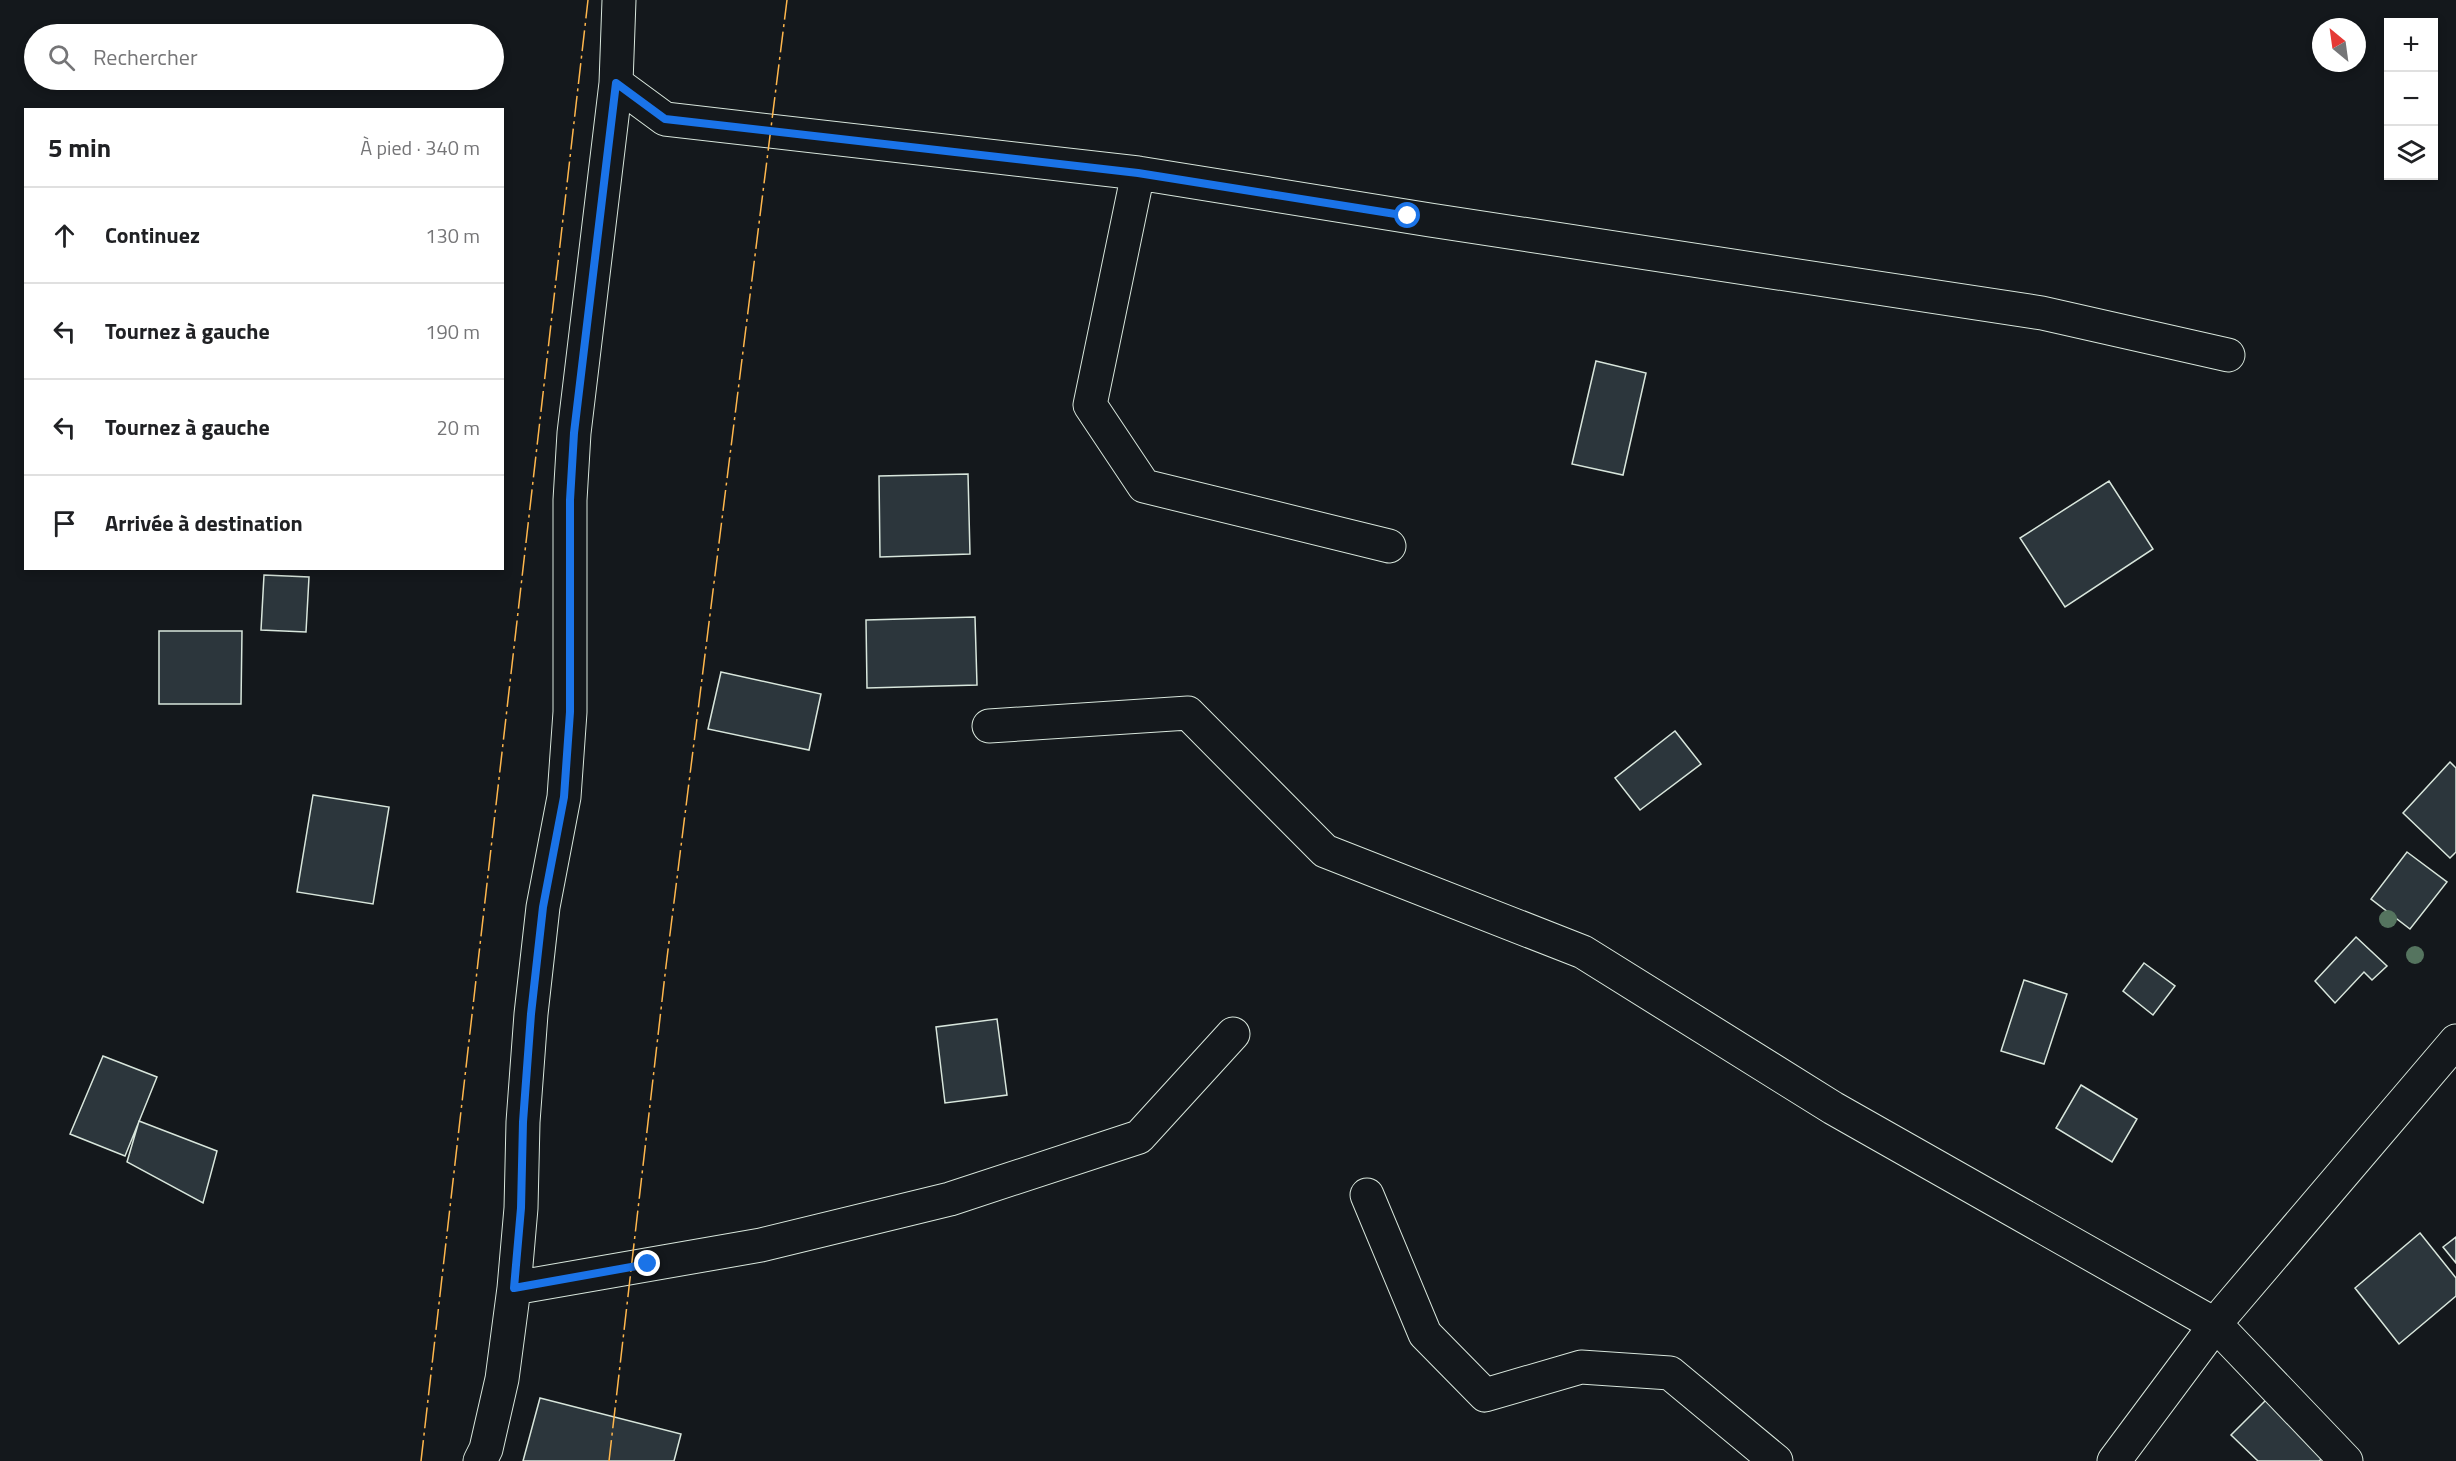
<!DOCTYPE html>
<html lang="fr">
<meta charset="utf-8">
<style>
:root{--surface:#fff;--page:#f6f6f6;--text:#202124;--muted:#757577;--line:#e0e0e0}
body{margin:0;font-family:"Titillium Web",sans-serif;background:var(--page);color:var(--text)}
.controls{position:absolute;right:18px;top:18px;display:grid;overflow:hidden;border-radius:0px;box-shadow:0 3px 9px #0003}
.controls button{width:54px;height:54px;display:grid;place-items:center;padding:0;border:0;border-bottom:2px solid var(--line);background:var(--surface);color:var(--text);font:30px sans-serif}
.compass{position:absolute;left:2312px;top:18px;width:54px;height:54px;border-radius:50%;background:var(--surface);box-shadow:0 3px 9px #0003;rotate:331deg}
.stop{position:absolute;width:18px;height:18px;margin:-14px;border:4px solid #1a73e8;border-radius:50%;background:#fff}
.stop.end{background:#1a73e8;border-color:#fff;box-shadow:0 2px 6px #0008}
.list{margin:0;padding:0;list-style:none}
h2{display:flex;justify-content:space-between;align-items:center;height:78px;margin:0;padding:0 24px;font-size:26px}
h2 small{font-size:20px;font-weight:400;color:var(--muted)}
.list li{display:grid;grid-template-columns:39px 1fr auto;gap:18px;align-items:center;box-sizing:border-box;height:96px;padding:0 24px;border-top:2px solid var(--line)}
.list b{display:block;font-size:22px;white-space:nowrap}
.list em{font-size:20px;font-style:normal;color:var(--muted)}
.icon{flex:none;width:33px;height:33px;fill:none;stroke:currentColor;stroke-width:2;stroke-linecap:round;stroke-linejoin:round}
.map{position:relative;flex:none;width:2456px;height:1461px;overflow:hidden}
.search{position:absolute;background:var(--surface);box-shadow:0 3px 9px #0003;left:24px;top:24px;width:480px;height:66px;display:flex;align-items:center;gap:15px;box-sizing:border-box;padding:0 21px;border-radius:33px;color:var(--muted);font-size:22px}
.panel{position:absolute;background:var(--surface);box-shadow:0 3px 9px #0003;left:24px;top:108px;width:480px;height:462px;border-radius:0px}
.map>svg:first-child{display:block}
.building{fill:#2c363c;stroke:#d8e6dc;stroke-width:1.5}
.lines{fill:none;stroke-linecap:round;stroke-linejoin:round}
.minor-casing{stroke:#d8e6dc;stroke-width:35}
.minor{stroke:#14181c;stroke-width:33}
.power{stroke:#ffb74d;stroke-width:1.5;stroke-dasharray:21 4.5 3 4.5;stroke-linecap:butt}
.tree{fill:#55745f}
.route{stroke:#1a73e8;stroke-width:8}
</style>
<div class="map">
<svg width="2456" height="1461" viewBox="0 0 2456 1461">
<rect width="100%" height="100%" fill="#14181c"/>
<!-- building -->
<path class="building" d="M1596,361L1646,373L1623,475L1572,464Z
M968,474L970,554L880,557L879,476Z
M2109,481L2153,549L2065,607L2020,538Z
M264,575L309,577L306,632L261,630Z
M975,617L977,685L867,688L866,620Z
M159,631H242L241,704H159Z
M721,672L821,694L809,750L708,729Z
M1675,731L1701,764L1640,810L1615,778Z
M2450,762L2456,768V852L2450,858L2403,813Z
M313,795L389,807L373,904L297,892Z
M2407,852L2447,882L2410,929L2371,899Z
M2356,937L2387,966L2372,980L2364,972L2335,1003L2315,981Z
M2144,963L2175,986L2153,1015L2123,991Z
M2024,980L2067,994L2044,1064L2001,1051Z
M997,1019L1007,1095L945,1103L936,1027Z
M103,1056L157,1077L125,1156L70,1134Z
M2081,1085L2137,1119L2112,1162L2056,1128Z
M139,1121L217,1151L203,1203L127,1162Z
M2420,1233L2456,1278V1296L2399,1344L2355,1288Z
M2456,1237V1263L2443,1247Z
M540,1398L681,1434L674,1461H523Z
M2266,1400L2324,1457L2319,1461H2258L2231,1435Z"/>
<g class="lines">
<defs>
<path id="minor" d="M616,83L665,119L1138,173L1430,220L2042,313L2228,355
M1138,173L1090,405L1144,486L1389,546
M989,726L1188,713L1325,851L1583,952L1833,1108L2216,1325L2346,1461
M1367,1195L1425,1334L1485,1395L1581,1367L1670,1373L1776,1461
M514,1288L761,1245L950,1199L1139,1137L1233,1034
M480,1461L486,1449L502,1379L514,1288L521,1208L523,1122L531,1014L543,907L564,797L570,712V500L574,433L616,83L619,0
M2114,1461L2225,1312L2456,1041"/>
</defs>
<!-- minor casing -->
<use href="#minor" class="minor-casing"/>
<!-- minor -->
<use href="#minor" class="minor"/>
<!-- power -->
<path class="power" d="M421,1461L588,0
M609,1461L666,966L787,0"/>
</g>
<!-- trees -->
<g class="tree">
<circle cx="2388" cy="919" r="9"/>
<circle cx="2415" cy="955" r="9"/>
</g>
<g class="lines">
<!-- route -->
<path class="route" d="M648,1264L514,1288L521,1208L523,1122L531,1014L543,907L564,797L570,712V500L574,433L616,83L665,119L1138,173L1408,216"/>
</g>
</svg>
<div class="controls">
<button>+</button>
<button>−</button>
<button><svg class="icon" aria-label="layers" viewBox="0 0 24 24"><path d="M12 4l9 5-9 5-9-5zM3 14l9 5 9-5"/></svg></button>
</div>
<svg class="compass" viewBox="-18 -18 36 36"><path d="M0-13l5 13h-10z" fill="#e53935"/><path d="M0 13l5-13h-10z" fill="#757577"/></svg>
<div class="stop" style="left:1408px;top:216px"></div>
<div class="stop end" style="left:648px;top:1264px"></div>
<div class="search"><svg class="icon" aria-label="search" viewBox="0 0 24 24"><circle cx="10" cy="10" r="6"/><path d="M15 15l6 6"/></svg>Rechercher</div>
<section class="panel">
<h2>5 min<small>À pied · 340 m</small></h2>
<ul class="list">
<li><svg class="icon" aria-label="ahead" viewBox="0 0 24 24"><path d="M12 20V5M6 11l6-6 6 6"/></svg><div><b>Continuez</b></div><em>130 m</em></li>
<li><svg class="icon" aria-label="left" viewBox="0 0 24 24"><path d="M17 20v-9H6M10 6l-5 5 5 5"/></svg><div><b>Tournez à gauche</b></div><em>190 m</em></li>
<li><svg class="icon" aria-label="left" viewBox="0 0 24 24"><path d="M17 20v-9H6M10 6l-5 5 5 5"/></svg><div><b>Tournez à gauche</b></div><em>20 m</em></li>
<li><svg class="icon" aria-label="arrive" viewBox="0 0 24 24"><path d="M6 21V4h12l-3 4 3 4H6"/></svg><div><b>Arrivée à destination</b></div></li>
</ul>
</section>
</div>
